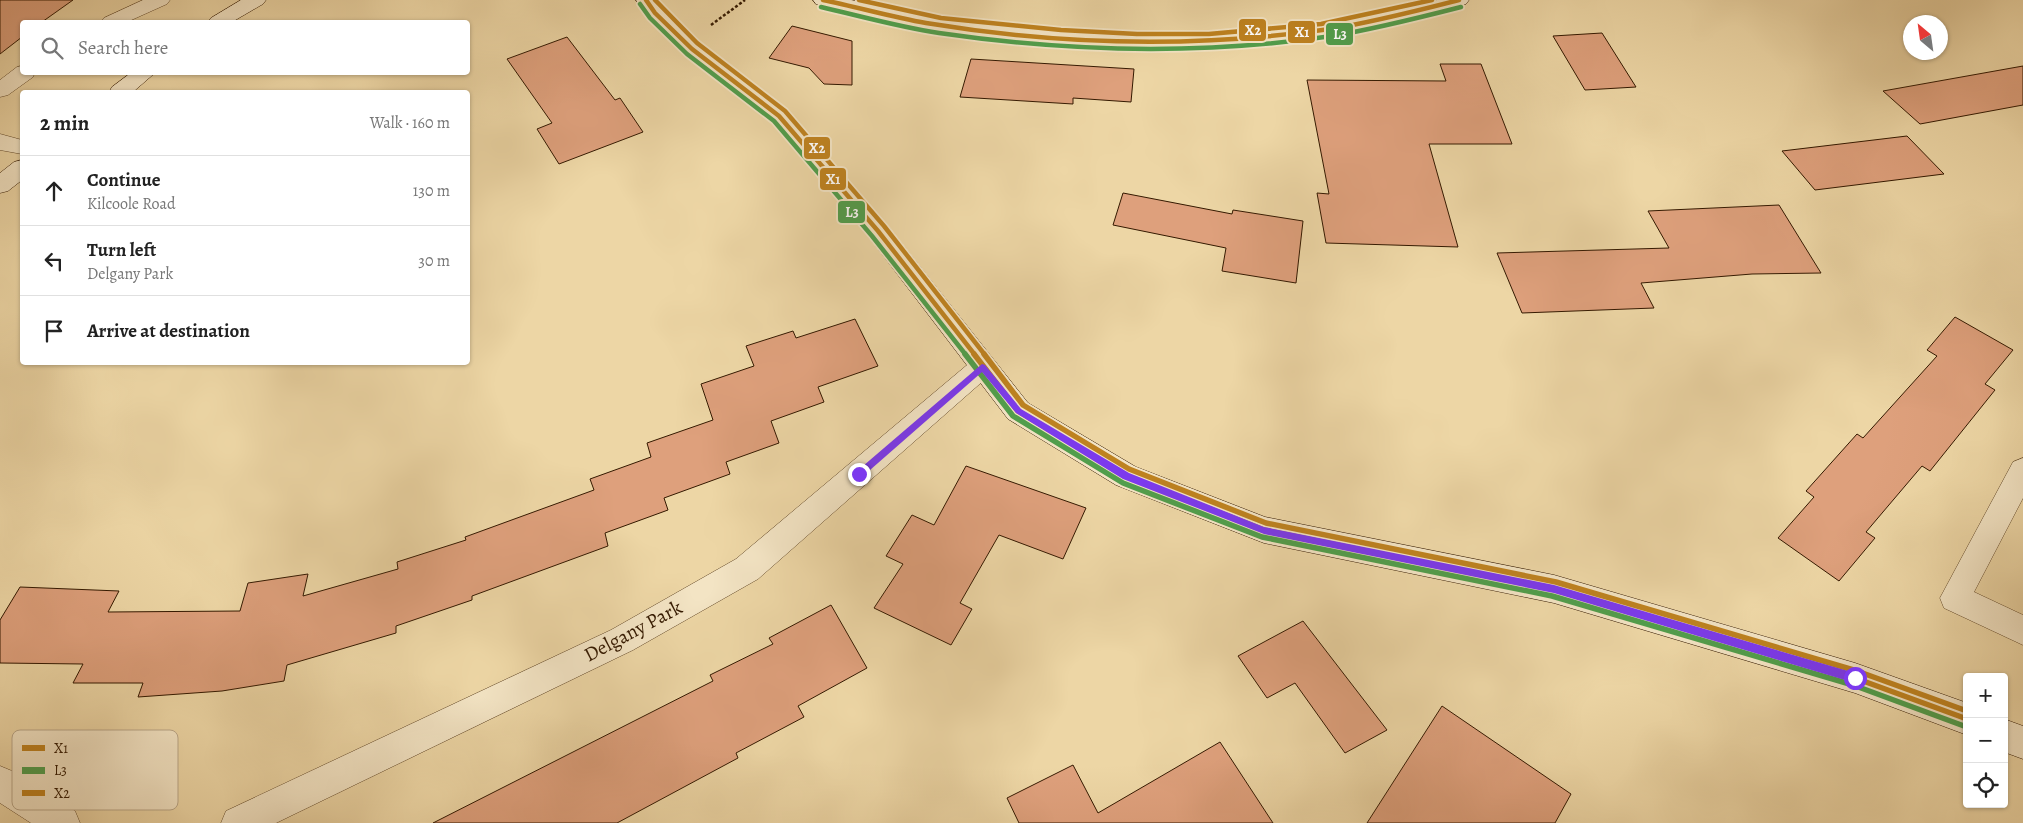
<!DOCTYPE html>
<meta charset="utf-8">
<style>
:root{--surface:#fff;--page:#f6f6f6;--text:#222;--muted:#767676;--line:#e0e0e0}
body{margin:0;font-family:Alegreya,serif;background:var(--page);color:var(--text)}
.controls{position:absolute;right:15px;bottom:15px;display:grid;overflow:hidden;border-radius:5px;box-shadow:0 1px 4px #0004}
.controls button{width:45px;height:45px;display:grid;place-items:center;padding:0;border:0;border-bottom:1px solid var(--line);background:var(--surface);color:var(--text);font:25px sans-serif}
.compass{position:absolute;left:1903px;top:15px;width:45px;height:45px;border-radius:50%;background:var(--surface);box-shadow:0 1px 4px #0004;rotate:331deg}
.stop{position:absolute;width:15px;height:15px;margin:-11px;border:4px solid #7c3aed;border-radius:50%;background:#fff}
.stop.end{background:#7c3aed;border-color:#fff;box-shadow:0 1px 5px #0008}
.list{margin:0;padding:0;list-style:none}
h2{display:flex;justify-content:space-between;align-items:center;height:65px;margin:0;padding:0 20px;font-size:21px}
h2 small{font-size:16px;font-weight:400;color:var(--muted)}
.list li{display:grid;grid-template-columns:32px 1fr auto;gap:15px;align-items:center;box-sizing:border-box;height:70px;padding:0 20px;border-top:1px solid var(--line)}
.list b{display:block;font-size:19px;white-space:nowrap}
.list p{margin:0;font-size:16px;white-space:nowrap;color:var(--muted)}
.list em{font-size:16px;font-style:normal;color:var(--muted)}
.icon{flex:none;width:28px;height:28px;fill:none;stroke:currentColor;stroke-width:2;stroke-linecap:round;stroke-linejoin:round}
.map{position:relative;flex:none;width:2023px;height:823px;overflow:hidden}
.search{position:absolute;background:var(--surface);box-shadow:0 1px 4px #0004;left:20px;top:20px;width:450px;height:55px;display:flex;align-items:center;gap:12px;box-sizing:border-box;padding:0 18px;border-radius:5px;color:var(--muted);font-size:19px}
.panel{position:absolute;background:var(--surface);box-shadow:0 1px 4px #0004;left:20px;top:90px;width:450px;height:275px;border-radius:5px}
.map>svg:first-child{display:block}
.building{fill:#dea07c;stroke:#341900}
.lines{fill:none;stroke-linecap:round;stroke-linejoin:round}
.street-casing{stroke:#624829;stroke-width:1}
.secondary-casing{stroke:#341900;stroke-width:1}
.path{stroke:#341900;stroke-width:2.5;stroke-dasharray:3 2;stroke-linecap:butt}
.street{fill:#f3e4c4;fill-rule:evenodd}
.secondary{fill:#f3e4c4;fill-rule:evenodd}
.bus-1-far1-casing{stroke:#f3e4c4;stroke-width:8}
.bus-1-casing{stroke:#f3e4c4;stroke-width:9}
.bus-2-far1-casing{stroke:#f3e4c4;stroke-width:8}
.bus-2-casing{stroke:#f3e4c4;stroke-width:9}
.bus-3-far1-casing{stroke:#f3e4c4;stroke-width:8}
.bus-3-casing{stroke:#f3e4c4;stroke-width:9}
.bus-1-far1{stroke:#be8220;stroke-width:4.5}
.bus-1{stroke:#be8220;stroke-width:5.5}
.bus-2-far1{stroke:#519e4c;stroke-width:4.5}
.bus-2{stroke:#519e4c;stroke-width:5.5}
.bus-3-far1{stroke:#be8220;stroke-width:4.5}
.bus-3{stroke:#be8220;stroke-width:5.5}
.route{fill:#7c3aed}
.labels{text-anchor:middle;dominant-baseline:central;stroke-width:4;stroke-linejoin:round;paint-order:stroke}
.street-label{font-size:20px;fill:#341900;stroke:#f3e4c4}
.key{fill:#f3e4c4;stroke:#baa789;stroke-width:1}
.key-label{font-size:14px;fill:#341900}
.line-badge{stroke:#f3e4c4;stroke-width:2}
.badge-label{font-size:14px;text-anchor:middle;font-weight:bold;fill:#fff}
</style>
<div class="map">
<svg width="2023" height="823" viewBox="0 0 2023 823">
<rect width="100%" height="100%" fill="#edd6a5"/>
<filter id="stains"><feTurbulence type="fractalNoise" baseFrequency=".004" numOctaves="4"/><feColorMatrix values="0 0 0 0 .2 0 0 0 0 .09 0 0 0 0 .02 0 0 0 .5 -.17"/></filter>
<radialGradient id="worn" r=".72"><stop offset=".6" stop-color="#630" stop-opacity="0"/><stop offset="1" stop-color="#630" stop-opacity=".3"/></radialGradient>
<!-- building -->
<path class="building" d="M0,0H73L42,22H22V37L0,54Z
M792,26L852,41V85L824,84L809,68L769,58Z
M1602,33L1636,87L1585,90L1553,36Z
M567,37L615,100L620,98L643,132L559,164L537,129L552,123L507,59Z
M971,59L1134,69L1131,102L1073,98V104L960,97Z
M1440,64H1481L1512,144H1429L1458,247L1326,243L1317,193L1329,194L1307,80L1446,81Z
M2023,66V105L1920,124L1883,91Z
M1907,136L1944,174L1815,190L1782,151Z
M1123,193L1232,214L1233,210L1303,221L1296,283L1222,271L1226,248L1113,225Z
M1779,205L1821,273L1752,274L1641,283L1654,308L1522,313L1497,253L1669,248L1648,211Z
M1955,317L2013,350L1985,384L1995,390L1930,471L1922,466L1866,532L1875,538L1839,581L1778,538L1814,497L1806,491L1857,434L1863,438L1937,356L1927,350Z
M855,319L878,366L818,387L824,402L771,421L779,443L726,462L730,474L664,498L668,510L605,533L608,546L472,596V600L396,626V633L287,665L284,681L222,691L138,697L143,683H73L83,664L0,663V620L20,587L119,591L108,612L240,611L248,583L308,574L303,596L398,569L397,562L466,540L465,537L594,490L590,479L651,457L647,443L713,420L701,384L754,366L746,346L793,331L796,338Z
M966,466L1086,508L1063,559L999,535L960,603L972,609L951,645L874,608L903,564L886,556L912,515L934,525Z
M831,605L867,668L798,706L804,717L736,753L738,758L617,823H433L713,681L710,675L773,644L769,638Z
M1303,621L1387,730L1345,753L1295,683L1267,698L1238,656Z
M1442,706L1571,794L1555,823H1367Z
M1220,742L1273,823H1019L1007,798L1073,765L1098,813Z"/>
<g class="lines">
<defs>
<path id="street" d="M143,0H170L167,4L127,22H101L104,18Z
M22,66V72H35L33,77L8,95L0,97V80L17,67Z
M0,134L22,140V154L0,150Z
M982,357L991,360L995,367L991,374L758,579L633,650L276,823H221L226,811L611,630L736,559L973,360Z
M2023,458V498L1974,592L2023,615V645L1944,608L1940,598L2013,462Z
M0,766L12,771L75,811L80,823H31L0,803Z"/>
<path id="secondary" d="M241,0H266L263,4L232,22H208L211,18Z
M636,0H656L662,9L699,44L787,111L887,225L1028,403L1136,467L1265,517L1554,575L1855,663L1967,703V735L1855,693L1554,603L1264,543L1116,485L1008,419L869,237L771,121L685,54L648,17Z
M813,0H851L940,19L1060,31L1137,36L1209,35L1322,25L1437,0H1469L1466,4L1442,11L1322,37L1209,47L1137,48L1060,43L940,31L823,6L816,4Z
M132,72H156L133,92H109L112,87Z
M22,160V180L8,191L0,193V173L14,162Z
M2004,719L2023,726V759L2004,752Z"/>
</defs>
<!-- street casing -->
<use href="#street" class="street-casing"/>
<!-- secondary casing -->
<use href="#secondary" class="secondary-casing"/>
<!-- path -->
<path class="path" d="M711,25L745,0"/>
<!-- street -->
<use href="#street" class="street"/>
<!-- secondary -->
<use href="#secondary" class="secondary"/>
<defs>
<path id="bus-1-far1" d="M646,0L655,13L692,49L779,116L878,231L975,355
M823,0C857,7 892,17 926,23C1059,45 1197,48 1330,29C1374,22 1416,11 1459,0"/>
<path id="bus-1" d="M974,354L1018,411L1126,476L1264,530L1554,589L1855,678L1967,719"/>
<path id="bus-2-far1" d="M640,4L650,18L687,54L774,121L872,236L966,355
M821,7C860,16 899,27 939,33C1069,52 1202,55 1332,36C1375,29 1418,18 1461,7"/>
<path id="bus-2" d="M965,354L1013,416L1123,483L1262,537L1552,596L1853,685L1964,726"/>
<path id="bus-3-far1" d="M655,0L697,43L785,111L884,226L985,355
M859,0L941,18L1061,30L1137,34H1209L1321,24L1432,0"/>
<path id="bus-3" d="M984,354L1023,405L1129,469L1266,523L1556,582L1857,671L1967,711"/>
</defs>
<!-- bus-1-far1 casing -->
<use href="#bus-1-far1" class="bus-1-far1-casing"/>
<!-- bus-1 casing -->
<use href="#bus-1" class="bus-1-casing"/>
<!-- bus-2-far1 casing -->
<use href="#bus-2-far1" class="bus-2-far1-casing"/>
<!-- bus-2 casing -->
<use href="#bus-2" class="bus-2-casing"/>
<!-- bus-3-far1 casing -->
<use href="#bus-3-far1" class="bus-3-far1-casing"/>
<!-- bus-3 casing -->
<use href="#bus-3" class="bus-3-casing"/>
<!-- bus-1-far1 -->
<use href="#bus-1-far1" class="bus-1-far1"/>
<!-- bus-1 -->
<use href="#bus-1" class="bus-1"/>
<!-- bus-2-far1 -->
<use href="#bus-2-far1" class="bus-2-far1"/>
<!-- bus-2 -->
<use href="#bus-2" class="bus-2"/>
<!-- bus-3-far1 -->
<use href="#bus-3-far1" class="bus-3-far1"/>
<!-- bus-3 -->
<use href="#bus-3" class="bus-3"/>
</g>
<!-- route -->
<path class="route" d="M982,364L985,365L1021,409L1129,473L1264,527L1554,585L1855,673L1860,678L1855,683L1554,593L1264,534L1123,479L1016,413L982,372L862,477H856V472Z"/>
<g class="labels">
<!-- street labels -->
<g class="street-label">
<text transform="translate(633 631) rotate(-28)">Delgany Park</text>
</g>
</g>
<!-- legend -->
<rect x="12" y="730" width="166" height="80" rx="8" class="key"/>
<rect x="22" y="745" width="23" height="6" fill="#be8220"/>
<rect x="22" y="767" width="23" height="7" fill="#519e4c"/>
<rect x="22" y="790" width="23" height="6" fill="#be8220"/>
<g class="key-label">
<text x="54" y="753">X1</text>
<text x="54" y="775">L3</text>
<text x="54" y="798">X2</text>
</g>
<g class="line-badge">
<rect x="1238" y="18" width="29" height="24" rx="5" fill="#be8220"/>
<rect x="1287" y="20" width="29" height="24" rx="5" fill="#be8220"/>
<rect x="1325" y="22" width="29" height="24" rx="5" fill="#519e4c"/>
<rect x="803" y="136" width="28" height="24" rx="5" fill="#be8220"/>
<rect x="819" y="167" width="28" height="24" rx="5" fill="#be8220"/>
<rect x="837" y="200" width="29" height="24" rx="5" fill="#519e4c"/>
</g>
<g class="badge-label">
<text x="1253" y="35">X2</text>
<text x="1302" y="37">X1</text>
<text x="1340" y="39">L3</text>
<text x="817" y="153">X2</text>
<text x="833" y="184">X1</text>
<text x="852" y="217">L3</text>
</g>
<rect width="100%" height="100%" filter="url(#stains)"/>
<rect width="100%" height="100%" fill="url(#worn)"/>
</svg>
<div class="controls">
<button>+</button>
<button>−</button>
<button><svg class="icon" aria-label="locate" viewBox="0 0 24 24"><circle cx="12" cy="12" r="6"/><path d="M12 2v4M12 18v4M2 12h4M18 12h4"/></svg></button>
</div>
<svg class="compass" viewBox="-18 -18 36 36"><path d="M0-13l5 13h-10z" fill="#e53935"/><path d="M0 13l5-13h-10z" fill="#767676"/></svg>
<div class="stop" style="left:1855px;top:678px"></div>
<div class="stop end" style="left:859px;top:474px"></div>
<div class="search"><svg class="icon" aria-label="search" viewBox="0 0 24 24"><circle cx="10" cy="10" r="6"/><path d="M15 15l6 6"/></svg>Search here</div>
<section class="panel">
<h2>2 min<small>Walk · 160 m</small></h2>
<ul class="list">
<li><svg class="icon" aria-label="ahead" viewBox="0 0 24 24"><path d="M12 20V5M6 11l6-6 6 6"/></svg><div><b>Continue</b><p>Kilcoole Road</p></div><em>130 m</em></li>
<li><svg class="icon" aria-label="left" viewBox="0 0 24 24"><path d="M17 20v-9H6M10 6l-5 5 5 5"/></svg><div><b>Turn left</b><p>Delgany Park</p></div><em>30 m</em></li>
<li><svg class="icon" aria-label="arrive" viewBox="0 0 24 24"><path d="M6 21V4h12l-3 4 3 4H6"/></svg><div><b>Arrive at destination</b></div></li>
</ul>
</section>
</div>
